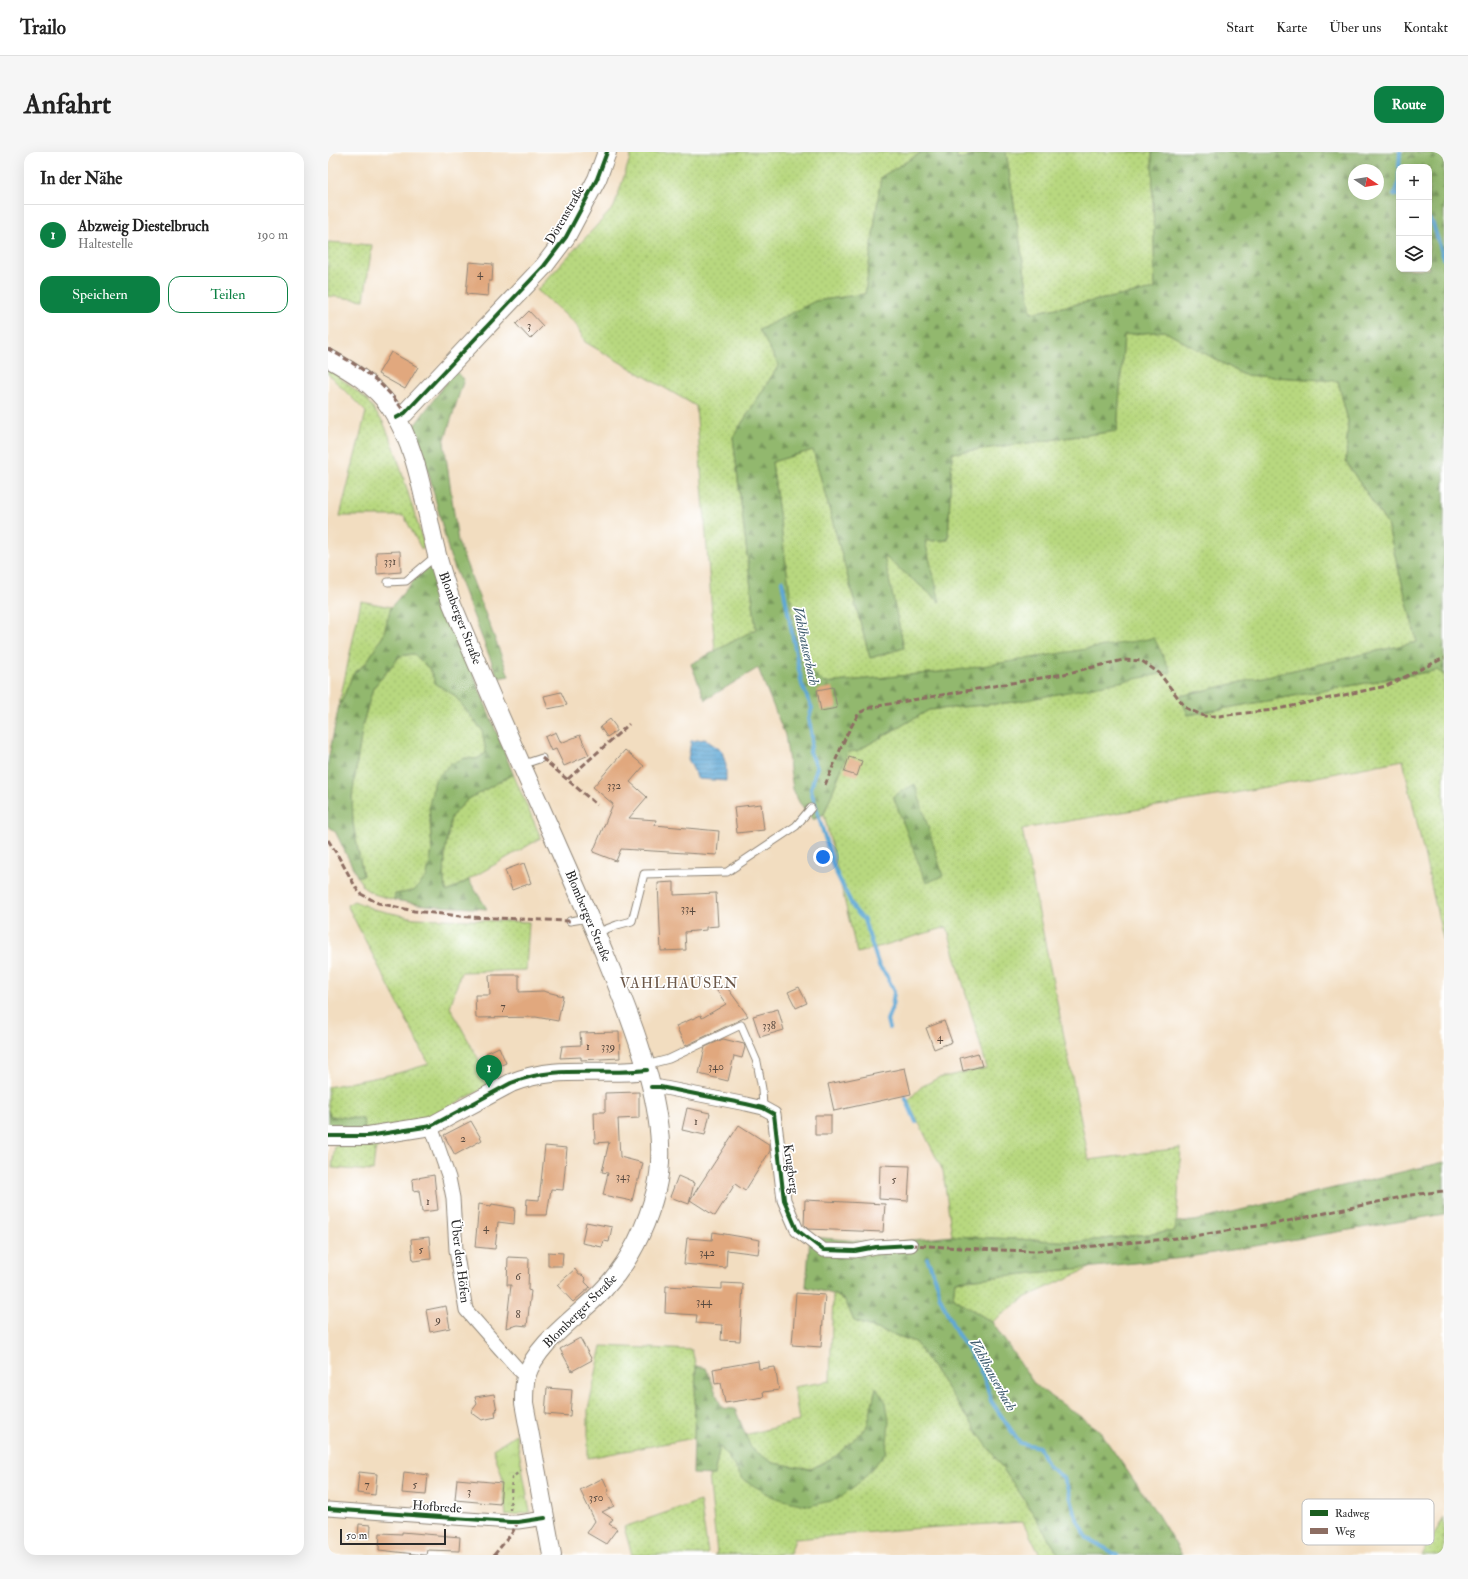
<!DOCTYPE html>
<html lang="de">
<meta charset="utf-8">
<style>
:root{--surface:#fff;--page:#f6f6f6;--text:#222;--muted:#767676;--line:#e0e0e0;--accent:#0b8043}
body{margin:0;font-family:"IM FELL Double Pica",serif;background:var(--page);color:var(--text)}
.controls{position:absolute;right:12px;top:12px;display:grid;overflow:hidden;border-radius:8px;box-shadow:0 4px 16px #0002}
.controls button{width:36px;height:36px;display:grid;place-items:center;padding:0;border:0;border-bottom:1px solid var(--line);background:var(--surface);color:var(--text);font:20px sans-serif}
.compass{position:absolute;left:1020px;top:12px;width:36px;height:36px;border-radius:50%;background:var(--surface);box-shadow:0 4px 16px #0002;rotate:102deg}
.scale{position:absolute;left:12px;bottom:10px;width:106px;box-sizing:border-box;padding-left:4px;border:2px solid #2b2b2b;border-top:0;font-size:11px;line-height:14px;white-space:nowrap;color:#2b2b2b;-webkit-text-stroke:3px #fff;paint-order:stroke}
.you{position:absolute;left:495px;top:705px;width:14px;height:14px;margin:-10px;border:3px solid #fff;border-radius:50%;background:#1a73e8;box-shadow:0 0 0 6px #1a73e833}
.badge{display:grid;place-items:center;width:26px;height:26px;border-radius:50%;background:var(--accent);color:#fff;font-size:13px;font-weight:700}
.pin{position:absolute;translate:-50% -33px;filter:drop-shadow(0 1px 2px #0008)}
.pin::after{content:'';position:absolute;top:21px;width:14px;height:12px;background:inherit;clip-path:polygon(0 0,100% 0,50% 100%)}
.list{margin:0;padding:0;list-style:none}
h2{display:flex;justify-content:space-between;align-items:center;height:52px;margin:0;padding:0 16px;font-size:17px}
h2 small{font-size:13px;font-weight:400;color:var(--muted)}
.list li{display:grid;grid-template-columns:26px 1fr auto;gap:12px;align-items:center;box-sizing:border-box;height:60px;padding:0 16px;border-top:1px solid var(--line)}
.list b{display:block;font-size:15px;white-space:nowrap}
.list p{margin:0;font-size:13px;white-space:nowrap;color:var(--muted)}
.list em{font-size:13px;font-style:normal;color:var(--muted)}
.actions{display:flex;gap:8px;padding:12px 16px}
.actions a{flex:1;padding:9px 0;border:1px solid var(--accent);border-radius:12px;text-align:center;font-size:14px;color:var(--accent)}
.actions .main{background:var(--accent);color:#fff}
.icon{flex:none;width:22px;height:22px;fill:none;stroke:currentColor;stroke-width:2;stroke-linecap:round;stroke-linejoin:round}
.map{position:relative;flex:none;width:1116px;height:1403px;overflow:hidden;border-radius:12px}
header{display:flex;align-items:center;gap:24px;box-sizing:border-box;height:56px;padding:0 20px;background:var(--surface);border-bottom:1px solid var(--line)}
header strong{font-size:19px}
nav{display:flex;gap:22px;margin-inline-start:auto;font-size:14px}
.intro{display:flex;align-items:center;justify-content:space-between;box-sizing:border-box;height:96px;padding:0 24px}
h1{margin:0;font-size:28px}
.button{padding:10px 18px;border-radius:12px;background:var(--accent);color:#fff;font-size:14px;font-weight:700}
main{display:flex;gap:24px;padding:0 24px}
aside{flex:1;background:var(--surface);border-radius:12px;box-shadow:0 4px 16px #0002}
.map>svg:first-child{display:block}
.grass{fill:url(#grass-dots);stroke:#728255}
.forest{fill:url(#forest-firs);stroke:#5e724c;fill-rule:evenodd}
.park{fill:url(#park-crowns);stroke:#728255}
.water{fill:url(#water-rules);stroke:#456a80}
.lines{fill:none;stroke-linecap:round;stroke-linejoin:round}
.stream{stroke:#5fa8d6;stroke-width:4}
.building{fill:#e1a87e}
.lane-casing{stroke:#8e8476;stroke-width:9}
.street-casing{stroke:#8e8476;stroke-width:15}
.secondary-casing{stroke:#8e8476;stroke-width:20}
.path{stroke:#8e8476;stroke-width:2.5;stroke-dasharray:3 3;stroke-linecap:butt}
.lane{stroke:#fff;stroke-width:7}
.street{stroke:#fff;stroke-width:13}
.secondary{stroke:#fff;stroke-width:18}
.quiet{stroke:#8d6e63;stroke-width:3;stroke-dasharray:6 3;stroke-linecap:butt}
.cycleway-casing{stroke:#fff;stroke-width:6}
.cycleway{stroke:#1b5e20;stroke-width:4}
.labels{text-anchor:middle;dominant-baseline:central;stroke-width:3.5;stroke-linejoin:round;paint-order:stroke}
.number-label{font-size:11px;fill:#584a40}
.street-label{font-size:13px;fill:#2b2b2b;stroke:#fff}
.water-label{font-size:14px;font-style:italic;fill:#405d6f;stroke:#fff}
.quarter-label{font-size:15px;letter-spacing:1px;fill:#6b5748;stroke:#fff}
.key{fill:#fff;stroke:#bfbfbf;stroke-width:1}
.key-label{font-size:11px;fill:#2b2b2b}
</style>
<header>
<strong>Trailo</strong>
<nav><a>Start</a><a>Karte</a><a>Über uns</a><a>Kontakt</a></nav>
</header>
<div class="intro"><h1>Anfahrt</h1><a class="button">Route</a></div>
<main>
<aside>
<h2>In der Nähe<small></small></h2>
<ul class="list">
<li><span class="badge">1</span><div><b>Abzweig Diestelbruch</b><p>Haltestelle</p></div><em>190 m</em></li>
</ul>
<div class="actions"><a class="main">Speichern</a><a>Teilen</a></div>
</aside>
<div class="map">
<svg width="1116" height="1403" viewBox="0 0 1116 1403">
<defs>
<pattern id="grass-dots" width="8" height="8" patternUnits="userSpaceOnUse"><rect width="8" height="8" fill="#b8d87f"/><path d="M2 2h.1M6 6h.1" fill="none" stroke="#9eba6e" stroke-width="1.8" stroke-linecap="round"/></pattern>
<pattern id="forest-firs" width="22" height="20" patternUnits="userSpaceOnUse"><rect width="22" height="20" fill="#92b86e"/><path d="M5 1l3.5 6h-7zM16 11l3.5 6h-7z" fill="#77965b"/></pattern>
<pattern id="park-crowns" width="20" height="18" patternUnits="userSpaceOnUse"><rect width="20" height="18" fill="#b8d87f"/><path d="M2 6a3 3 0 1 1 6 0M12 15a3 3 0 1 1 6 0" fill="none" stroke="#9eba6e"/></pattern>
<pattern id="water-rules" width="6" height="5" patternUnits="userSpaceOnUse"><rect width="6" height="5" fill="#5fa8d6"/><path d="M0 2.5h6" fill="none" stroke="#4f89ae"/></pattern>
</defs>
<rect width="100%" height="100%" fill="#fff"/>
<filter id="ink" filterUnits="userSpaceOnUse"><feTurbulence type="fractalNoise" baseFrequency=".025" numOctaves="2"/><feDisplacementMap in="SourceGraphic" scale="8" xChannelSelector="R" yChannelSelector="G"/><feConvolveMatrix kernelMatrix="1 2 1 2 8 2 1 2 1" color-interpolation-filters="sRGB"/></filter>
<filter id="wash" filterUnits="userSpaceOnUse"><feTurbulence type="fractalNoise" baseFrequency=".012" numOctaves="4" result="noise"/><feDisplacementMap in="SourceGraphic" scale="16" xChannelSelector="R" yChannelSelector="G"/><feGaussianBlur stdDeviation="0.9" result="paint"/><feColorMatrix in="noise" values="0 0 0 0 0 0 0 0 0 0 0 0 0 0 0 0 0 1.4 0 .05"/><feComposite in="paint" operator="in"/></filter>
<g filter="url(#wash)">
<rect width="100%" height="100%" fill="#f2ddc0"/>
<!-- grass -->
<path class="grass" d="M304,0H594L553,25L537,142L487,149L451,213L405,285L428,477L387,499L368,254L257,190L248,172L209,138L286,55Z
M629,0H659L628,8Z
M678,0H824L827,137L703,161Z
M0,90L44,93L36,148L0,144Z
M836,179L916,223L1010,229L1020,269L1018,310L1059,372L1089,490L852,544L860,563L1111,518L1116,523V791L1075,608L912,640L694,677L761,1008L853,996L848,1079L749,1090L624,1084L615,1019L580,949L593,935L610,926L659,916L619,775L529,801L496,662L520,600L529,599L601,558L688,550L623,519L496,531L471,508L444,310L485,298L542,506L576,496L555,403L611,449L597,389L620,388L624,301L789,279L796,183Z
M0,216L38,247L55,270L66,295L96,393L94,398L76,364H12L38,260L0,222Z
M33,449L63,455L55,484L38,511L25,522L10,558Z
M86,502L102,518L108,532L126,543L154,578L158,601L149,607L137,606L101,653L104,699L99,724L86,739L67,742L66,748L46,742L36,736L29,724L35,723L25,672L24,644L35,571L45,536L72,504Z
M185,622L213,686L119,740L116,730L117,700L123,665L139,648Z
M26,749L45,757L86,766L201,770L198,818L133,820L122,855L164,932L95,969L37,978L35,967L2,964L0,958V935L70,921L101,912L19,753Z
M52,992L47,999L45,1019L4,1016L7,994Z
M764,1115L696,1146L664,1170L625,1146L627,1129Z
M505,1142L517,1148L526,1169L587,1190L696,1347L731,1403H712L695,1370L580,1377L467,1387L462,1402L386,1403L389,1401L381,1323H386L392,1294L416,1328L533,1329L548,1236L539,1275L508,1304L483,1317L445,1311L422,1296L417,1283L471,1269L466,1235L502,1229Z
M274,1194L364,1198L368,1214L366,1286L260,1306V1257Z
M372,1349L380,1401L376,1403H304L296,1375Z
M1116,1366V1403H1093Z"/>
<!-- forest -->
<path class="forest" d="M594,0H629V8L659,0H678L703,161L827,137L824,0H1116V523L1110,518L860,563L852,544L1089,490L1059,372L1018,310L1020,269L1010,229L916,223L836,179L796,183L789,279L624,301L620,388L597,389L612,450L556,404L576,496L542,506L485,298L444,310L471,507L496,531L623,519L826,486L843,520L688,550L601,558L529,599L520,600L496,662L485,668L471,650L465,637L457,583L430,516L377,548L363,512L428,477L405,285L451,213L431,178L487,149L537,142L553,25ZM1071,15H1101V117H1071ZM1026,18H1050V42H1026Z
M127,219L136,227L116,290L130,390L181,524L170,526L122,404L98,311L86,274Z
M102,413L185,622L139,648L123,665L117,700L116,730L119,740L141,728L159,757L97,753L66,748L67,742L86,739L99,724L104,699L101,653L107,628L122,612L137,606L149,607L158,601L154,578L126,543L108,532L102,518L86,502L72,504L45,536L35,571L24,644L25,672L35,724H29L7,679L0,674V609L10,558L25,522L38,511L55,484L63,455L88,426Z
M587,632L615,724L598,731L565,644Z
M0,958L2,964L35,967L37,978L0,976Z
M1116,1010V1062L856,1106L627,1129L625,1146L664,1170L707,1233L770,1277L828,1360L854,1403H731L696,1347L587,1190L526,1169L517,1148L505,1142L478,1135L482,1085L557,1091L624,1084L749,1090L847,1079L848,1070L866,1069Z
M368,1214L378,1216L394,1256L407,1257L423,1296L445,1311L483,1317L508,1304L539,1275L548,1235L558,1250L561,1270L558,1300L533,1329L510,1347L481,1354L447,1346L416,1328L392,1294L386,1323L365,1322Z"/>
<!-- park -->
<path class="park" d="M188,1282L202,1360L178,1364L174,1324L165,1297Z"/>
<!-- water -->
<path class="water" d="M377,587L394,599L398,613V629L370,627L360,607L363,589Z"/>
<g class="lines">
<!-- stream -->
<path class="stream" d="M1071,15L1072,0
M1071,20V29L1066,42L1071,43
M1101,67L1105,72L1116,107
M454,429L474,533L484,556L481,566L484,586L482,600L489,615L483,637L484,642L506,716L526,757L536,768L551,814L559,824L566,840L564,855L559,868L561,876
M577,945L588,970
M599,1106L610,1133L611,1143L628,1180L648,1209L658,1231L663,1249L692,1291L711,1295L720,1314L736,1326L741,1340L748,1365L759,1386L789,1403"/>
</g>
<g id="blocks">
<!-- building -->
<path class="building" d="M141,110L165,112L164,129H161L160,144L138,142Z
M201,159L215,174L202,187L188,172Z
M63,200L90,215L77,237L50,222Z
M72,399L73,420L49,422L48,400Z
M505,535L509,556L493,559L489,538Z
M233,540L239,553L220,557L216,544Z
M282,567L288,575V579L279,585L272,575Z
M228,580L233,591L252,583L261,603L236,614L228,597L223,599L217,585Z
M297,598L316,614L302,630L319,645L301,666L328,668L327,673L391,679L389,703L293,697L288,709L265,700L285,652L265,635Z
M521,605L534,609L529,624L516,620Z
M433,652L436,678L409,681L406,655Z
M196,711L203,731L184,738L177,718Z
M346,730V743L388,741L390,774L378,775V778L357,780L358,798L333,799L330,731Z
M161,823H191V840L215,839L235,844L230,869L208,865L148,866L147,843H162Z
M398,834L420,864L357,894L348,874L373,863L374,866L398,852L387,836Z
M471,835L479,851L468,856L460,840Z
M450,857L456,878L432,885L425,864Z
M616,869L624,890L606,897L598,876Z
M291,880L292,906L253,908V905L232,906L234,894L253,893L252,881Z
M395,887L416,892L417,895L414,906L406,904L400,929L371,922L377,895Z
M171,895L178,911L165,917L158,901Z
M650,901L654,914L635,919L632,906Z
M577,916L583,942L506,959L500,932Z
M311,940V966L290,967L292,1005L315,1011L311,1028H309L304,1049L275,1043L280,1021L274,1020L281,990L267,991L266,960H277V941Z
M359,956L382,961L377,983L354,978Z
M487,963H503V983H487Z
M143,969L154,988L127,1003L116,983Z
M411,973L442,993V999L417,1039L407,1032L387,1064L362,1048Z
M217,994L239,996L235,1038L223,1037L219,1063H198L199,1047L211,1048Z
M552,1013L582,1014L580,1049L551,1047Z
M106,1023L110,1058L94,1060L91,1038L85,1039L84,1027Z
M350,1024L366,1031L361,1052L342,1045Z
M477,1048L557,1052L555,1080L480,1077L476,1073Z
M151,1052L163,1054L164,1052L187,1056L186,1072L170,1070L167,1097L147,1095Z
M258,1070L284,1075L281,1090L276,1089L274,1095L254,1091Z
M385,1080L432,1088L430,1102L399,1098L398,1116L356,1112L359,1086L384,1088Z
M101,1085L103,1107L85,1109L83,1087Z
M220,1100L235,1101L234,1114H220Z
M180,1105L201,1106L200,1138L203,1139L199,1174L190,1173L178,1176L183,1133H179Z
M247,1117L251,1123H254L258,1127L257,1130L262,1135L245,1150L229,1133Z
M394,1131L415,1132L412,1189L393,1188L394,1173L368,1171L369,1163L337,1161L338,1134L394,1137Z
M468,1141L497,1143L493,1195L464,1193Z
M118,1154L122,1176L102,1180L98,1158Z
M252,1186L264,1208L244,1219L232,1197Z
M430,1209L431,1217L447,1215L451,1238L435,1240L436,1245L397,1251L393,1231L387,1232L385,1217Z
M219,1236L244,1238L242,1264L217,1262Z
M166,1242L169,1259H167L168,1265L154,1268L143,1260L149,1252L147,1245Z
M31,1320L49,1322L47,1343L29,1341Z
M76,1320L100,1323L98,1343L74,1341Z
M275,1326L281,1339L279,1340L286,1354L274,1360L285,1367L281,1372L289,1377L278,1392L259,1381L267,1369L252,1338Z
M129,1327L174,1331L172,1352L127,1348Z
M31,1372L43,1373L42,1386L30,1385Z
M74,1380L132,1385L131,1399L99,1398L98,1403H96L51,1398L52,1381L74,1382Z"/>
</g>
</g>
<g filter="url(#ink)">
<use href="#blocks" fill-opacity="0" stroke="#8e8476" stroke-width="1"/>
<g class="lines">
<defs>
<path id="lane" d="M60,430L78,429L109,403
M195,615L199,611L214,606
M242,769L261,766
M268,781L289,773L304,769L316,722L399,720L468,674L483,656
M318,913L341,907L413,873L429,910L434,937L435,956"/>
<path id="street" d="M323,935H332L418,952L435,956L446,962L456,1048L469,1078L495,1098L527,1099L548,1095L583,1093
M103,974L121,1026L125,1046L128,1098L138,1158L190,1217L199,1224
M0,1357L182,1370H190L217,1366"/>
<path id="secondary" d="M0,206C23,219 46,232 62,255C91,298 96,353 109,403C113,419 119,436 124,452C152,519 181,586 211,652C233,702 256,752 277,803C303,867 346,968 328,1038C319,1073 302,1109 277,1136C254,1162 208,1190 198,1225C196,1233 196,1242 196,1251L224,1403
M68,266L77,261L112,224L216,114L238,85L269,27L279,0
M0,984H40L103,974L183,931C229,912 272,924 319,918"/>
</defs>
<!-- lane casing -->
<use href="#lane" class="lane-casing"/>
<!-- street casing -->
<use href="#street" class="street-casing"/>
<!-- secondary casing -->
<use href="#secondary" class="secondary-casing"/>
<!-- path -->
<path class="path" d="M182,1358L184,1326L192,1319"/>
<!-- lane -->
<use href="#lane" class="lane"/>
<!-- street -->
<use href="#street" class="street"/>
<!-- secondary -->
<use href="#secondary" class="secondary"/>
<!-- quiet -->
<path class="quiet" d="M0,197C32,214 56,230 77,261
M214,606L269,653
M240,627L301,572
M497,633L519,582L531,561L544,555L736,522L795,508L814,509L831,521L858,556L876,564H891L945,558L1058,534L1116,506
M0,688L9,702L31,741L50,751L86,759L142,765L242,769
M583,1093L670,1098L709,1099L746,1096L859,1085L950,1071L1083,1043L1116,1039
M166,1403L184,1381L190,1370"/>
<defs>
<path id="cycleway" d="M68,266L77,261L112,224L216,114L238,85L269,27L279,0
M323,935H332L418,952L435,956L446,962L456,1048L469,1078L495,1098L527,1099L548,1095L583,1093
M0,984H40L103,974L183,931C229,912 272,924 319,918
M0,1357L182,1370H190L217,1366"/>
</defs>
<!-- cycleway casing -->
<use href="#cycleway" class="cycleway-casing"/>
<!-- cycleway -->
<use href="#cycleway" class="cycleway"/>
</g>
</g>
<g class="labels">
<!-- number labels -->
<g class="number-label">
<text x="152" y="121">4</text>
<text x="201" y="173">3</text>
<text x="62" y="409">331</text>
<text x="286" y="633">332</text>
<text x="360" y="756">334</text>
<text x="175" y="854">7</text>
<text x="441" y="873">338</text>
<text x="612" y="885">4</text>
<text x="260" y="894">1</text>
<text x="280" y="894">339</text>
<text x="388" y="914">340</text>
<text x="368" y="969">1</text>
<text x="135" y="986">2</text>
<text x="295" y="1024">343</text>
<text x="566" y="1027">5</text>
<text x="100" y="1049">1</text>
<text x="158" y="1075">4</text>
<text x="93" y="1097">5</text>
<text x="379" y="1100">342</text>
<text x="190" y="1124">6</text>
<text x="376" y="1149">344</text>
<text x="190" y="1162">8</text>
<text x="110" y="1167">9</text>
<text x="39" y="1332">7</text>
<text x="87" y="1332">5</text>
<text x="141" y="1339">3</text>
<text x="268" y="1345">350</text>
</g>
<!-- street labels -->
<g class="street-label">
<text transform="translate(237 63) rotate(-60)">Dörenstraße</text>
<text transform="translate(132 466) rotate(69)">Blomberger Straße</text>
<text transform="translate(260 764) rotate(67)">Blomberger Straße</text>
<text transform="translate(463 1017) rotate(82)">Krugberg</text>
<text transform="translate(132 1109) rotate(83)">Über den Höfen</text>
<text transform="translate(252 1159) rotate(-45)">Blomberger Straße</text>
<text transform="translate(109 1355) rotate(4)">Hofbrede</text>
</g>
<!-- water labels -->
<g class="water-label">
<text transform="translate(478 494) rotate(78)">Vahlhauserbach</text>
<text transform="translate(665 1223) rotate(61)">Vahlhauserbach</text>
</g>
<!-- quarter labels -->
<g class="quarter-label">
<text x="351" y="831">VAHLHAUSEN</text>
</g>
</g>
<!-- legend -->
<rect x="974" y="1347" width="132" height="46" rx="6" class="key"/>
<rect x="982" y="1358" width="18" height="6" fill="#1b5e20"/>
<rect x="982" y="1376" width="18" height="6" fill="#8d6e63"/>
<g class="key-label">
<text x="1007" y="1365">Radweg</text>
<text x="1007" y="1383">Weg</text>
</g>
</svg>
<div class="controls">
<button>+</button>
<button>−</button>
<button><svg class="icon" aria-label="layers" viewBox="0 0 24 24"><path d="M12 4l9 5-9 5-9-5zM3 14l9 5 9-5"/></svg></button>
</div>
<svg class="compass" viewBox="-18 -18 36 36"><path d="M0-13l5 13h-10z" fill="#e53935"/><path d="M0 13l5-13h-10z" fill="#767676"/></svg>
<div class="scale">50 m</div>
<div class="you"></div>
<div class="pin badge" style="left:161px;top:936px">1</div>
</div>
</main>
